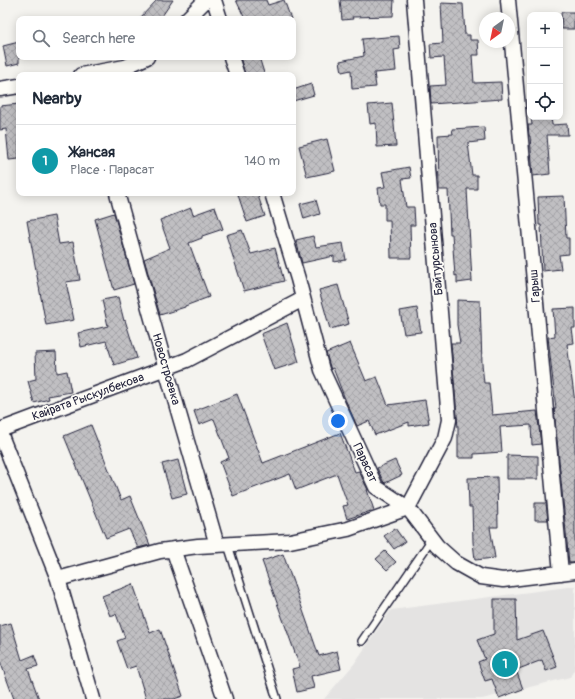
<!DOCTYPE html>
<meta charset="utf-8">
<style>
:root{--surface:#fff;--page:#f2f2f3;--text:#1f2937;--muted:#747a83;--line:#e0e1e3;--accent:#22223b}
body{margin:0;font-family:Pangolin,sans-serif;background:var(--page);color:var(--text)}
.controls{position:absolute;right:12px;top:12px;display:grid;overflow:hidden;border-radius:8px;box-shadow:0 2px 10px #0003}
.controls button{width:36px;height:36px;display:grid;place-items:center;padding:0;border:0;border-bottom:1px solid var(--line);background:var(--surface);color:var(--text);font:20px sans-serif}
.compass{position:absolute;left:479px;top:12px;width:36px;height:36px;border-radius:50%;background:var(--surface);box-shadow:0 2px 10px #0003;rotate:213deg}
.you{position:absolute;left:338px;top:421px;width:14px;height:14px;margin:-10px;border:3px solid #fff;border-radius:50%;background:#1a73e8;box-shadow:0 0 0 6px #1a73e833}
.badge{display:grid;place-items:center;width:26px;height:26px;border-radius:50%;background:var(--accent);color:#fff;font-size:13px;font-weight:700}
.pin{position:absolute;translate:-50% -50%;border:2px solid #fff;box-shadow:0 1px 4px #0006}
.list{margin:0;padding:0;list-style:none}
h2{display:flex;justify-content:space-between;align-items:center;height:52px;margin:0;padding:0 16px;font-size:17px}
h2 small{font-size:13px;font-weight:400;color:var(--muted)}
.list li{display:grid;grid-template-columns:26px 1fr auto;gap:12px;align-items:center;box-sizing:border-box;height:72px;padding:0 16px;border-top:1px solid var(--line)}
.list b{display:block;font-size:15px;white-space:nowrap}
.list p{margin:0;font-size:13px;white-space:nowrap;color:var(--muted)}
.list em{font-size:13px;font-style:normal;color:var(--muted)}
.icon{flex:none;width:22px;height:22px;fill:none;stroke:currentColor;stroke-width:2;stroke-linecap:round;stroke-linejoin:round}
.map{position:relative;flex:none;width:575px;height:699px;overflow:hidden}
.search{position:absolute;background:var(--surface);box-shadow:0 2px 10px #0003;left:16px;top:16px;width:280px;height:44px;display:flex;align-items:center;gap:10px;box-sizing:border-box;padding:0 14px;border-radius:8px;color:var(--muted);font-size:15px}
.panel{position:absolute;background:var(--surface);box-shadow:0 2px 10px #0003;left:16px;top:72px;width:280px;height:124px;border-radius:8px}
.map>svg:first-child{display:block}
.built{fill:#e4e3e2}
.building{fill:url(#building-cross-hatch);stroke:#22223b}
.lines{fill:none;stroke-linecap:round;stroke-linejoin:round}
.lane-casing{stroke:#22223b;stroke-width:10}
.street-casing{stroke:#22223b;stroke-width:17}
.lane{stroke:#fdfcf7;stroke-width:7}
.street{stroke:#fdfcf7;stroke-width:14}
.labels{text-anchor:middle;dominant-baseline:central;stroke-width:3.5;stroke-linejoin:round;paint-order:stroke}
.street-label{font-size:12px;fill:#22223b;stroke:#fdfcf7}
</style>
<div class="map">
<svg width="575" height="699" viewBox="0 0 575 699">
<defs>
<pattern id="building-cross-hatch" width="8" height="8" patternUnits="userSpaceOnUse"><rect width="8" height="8" fill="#c0bfc2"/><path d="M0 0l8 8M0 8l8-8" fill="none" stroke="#a5a4a8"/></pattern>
</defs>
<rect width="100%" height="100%" fill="#f4f3ef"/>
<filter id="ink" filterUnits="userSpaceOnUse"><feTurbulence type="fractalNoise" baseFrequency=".025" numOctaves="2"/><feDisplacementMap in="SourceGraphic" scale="8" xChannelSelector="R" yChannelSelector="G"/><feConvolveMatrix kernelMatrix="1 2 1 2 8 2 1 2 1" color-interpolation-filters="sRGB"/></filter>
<g filter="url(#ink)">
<!-- built -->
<path class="built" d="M575,586V668L570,677L482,699H324L354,664L391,610Z"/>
<!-- building -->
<path class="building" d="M157,0H173L160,19H139Z
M236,0H266L268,5L284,0L291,19H245Z
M340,0H394L393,16L352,17L353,19L342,20Z
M441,3L463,4L465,35H470V40H478L479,55H472L474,83L501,82L502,99L431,104L430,86L446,85L444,57L431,58L430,44L443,43Z
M561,12H574V29H562Z
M399,36L400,49L394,50L396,71L374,73L376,87L352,89L351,70L342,72L340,61L364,56L362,39Z
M19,42V63L7,66L3,46Z
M240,57H259L264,73L258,75H245Z
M311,84L314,95L293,101V90Z
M392,103L396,146L377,147L376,123L370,124L368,105Z
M19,104V159L9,160L6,129L0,130V106Z
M531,117H551L552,125L567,124L568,135H547L550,174L533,176L530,136H529L528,125H532Z
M484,127L485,141L468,143L472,175H477V189H467L472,281L457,283V275L455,276L452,234H450L448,190H439L438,135L453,134L452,129Z
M327,139L335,171L307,177L299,146Z
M409,167L411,178L402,179L406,207H414L415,225H410L411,258H391L390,220H385V204H380L378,188L385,187L382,172Z
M245,193H257L265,216L247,222L238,195Z
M564,196L566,238H569V254L559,255L561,269L543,271L541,225H539L538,197Z
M316,200L320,214L304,219L300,204Z
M215,207L223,229L202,236V238L189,243L209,297L185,306V307L160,315L144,259L170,248L160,220L191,208L193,215Z
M114,213L134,284L114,290L95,219Z
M54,216L59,244L73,242L80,280L66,282L74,320L46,325L27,221Z
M242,230L251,254L275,248L284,281L244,291L226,235Z
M313,236L316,247L343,243L346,260L334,262V256L302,263L296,240Z
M338,285L349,324L330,329L319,290Z
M118,297L124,321L125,320L137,358L114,365L106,341L81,347L78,333L108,326L102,300Z
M457,300L480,301L482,364L484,383H489L492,415L537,411L541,444L532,445L531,425L500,427L502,452L474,454V458H458V428L451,343H460L457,325Z
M417,308L421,332L404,334L400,311Z
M575,308V328H572L574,343L567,344L575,402V563H569L554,409H556L548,337L555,336L553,309Z
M287,323L299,362L274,370L261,334Z
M350,343L366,381L377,377L388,405L425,400L429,423L409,426V422L375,435L369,421L357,426L345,399L333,368L331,369L330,367L326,353Z
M56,352L57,373L67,371L71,392L48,396L49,399L34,403L28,381L36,379L35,353Z
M237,394L263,463L340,433L355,472L359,471L368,490H367L374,510L347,519L343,506L348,505L337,474L296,490L290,474L233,496L220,462L229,458L214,419L199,425L194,411Z
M91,425L121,500L130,496L150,545L138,548L129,529L106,538L64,436Z
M507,455L538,456V479H507Z
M178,460L187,494L172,498L162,464Z
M395,460L402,475L385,483L383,481L377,468Z
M497,477L498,527H490L495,558L475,560L473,542L472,507H469L468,478Z
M535,503H546L548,520H535Z
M395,528L405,542L394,549L384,536Z
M385,551L396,562L387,570L376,559Z
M283,554L319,656L337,651L341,669L311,676L314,688L297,692L292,669L300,667L262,561Z
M133,584L150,633L160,629L183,696L174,699H146L136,666L127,669L117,641L125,638L116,614L110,616L102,596Z
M494,599H516L517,640L543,631L557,667L546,671L542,660L516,670L523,689L499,698L492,679L485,681L478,662L485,659L477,640L494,634Z
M11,623L22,660L34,655L38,666L28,669L39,699H14L0,661V626Z"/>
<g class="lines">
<defs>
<path id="lane" d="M228,545L277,699
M362,641L432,539"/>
<path id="street" d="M214,0L220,19
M508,0L561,573
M187,19L206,0
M231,57L237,75
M81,75L125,67L147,57
M0,89L19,86
M117,193L166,369L217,545
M272,193L298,279L322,370L376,487L408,508L437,546L456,563L481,577L503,580L575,571
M0,430L187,360L303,299
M0,433L58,579L93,699
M408,508L445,438L449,420L414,0
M173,549L225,699
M58,579L160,551L198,546L290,541L348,529L408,508"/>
</defs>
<!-- lane casing -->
<use href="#lane" class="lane-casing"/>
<!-- street casing -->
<use href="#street" class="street-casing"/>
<!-- lane -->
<use href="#lane" class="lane"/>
<!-- street -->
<use href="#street" class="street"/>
</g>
</g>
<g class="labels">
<!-- street labels -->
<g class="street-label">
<text transform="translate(436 259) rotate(-95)">Байтурсынова</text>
<text transform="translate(535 286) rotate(-95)">Гарыш</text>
<text transform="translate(166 369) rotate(74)">Новостроевка</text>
<text transform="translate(88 397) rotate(-20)">Кайрата Рыскулбекова</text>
<text transform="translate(365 463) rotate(65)">Парасат</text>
</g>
</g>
</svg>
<div class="controls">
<button>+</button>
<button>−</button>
<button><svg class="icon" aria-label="locate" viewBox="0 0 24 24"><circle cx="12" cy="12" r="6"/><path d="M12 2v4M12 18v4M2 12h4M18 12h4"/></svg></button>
</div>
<svg class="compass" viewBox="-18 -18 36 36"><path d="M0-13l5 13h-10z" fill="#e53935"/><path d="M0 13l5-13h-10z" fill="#747a83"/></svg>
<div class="you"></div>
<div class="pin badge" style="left:505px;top:664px;background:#0f9aa8">1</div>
<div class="search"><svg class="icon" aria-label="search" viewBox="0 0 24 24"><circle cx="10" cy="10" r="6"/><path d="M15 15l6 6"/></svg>Search here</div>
<section class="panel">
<h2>Nearby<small></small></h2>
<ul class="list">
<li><span class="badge" style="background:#0f9aa8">1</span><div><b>Жансая</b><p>Place · Парасат</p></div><em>140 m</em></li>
</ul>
</section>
</div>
